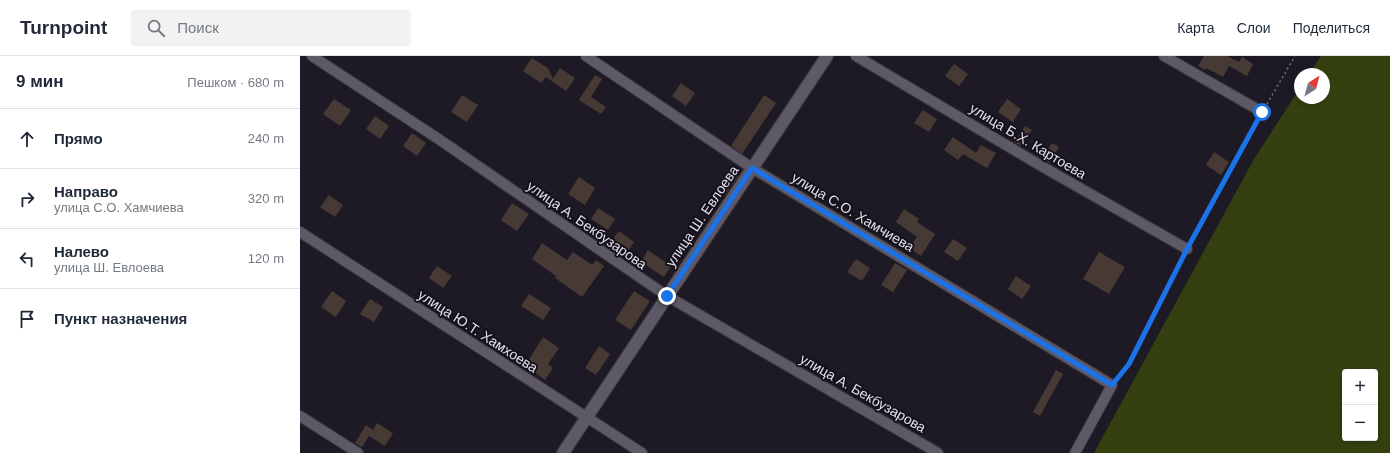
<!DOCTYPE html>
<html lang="ru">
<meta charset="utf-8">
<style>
:root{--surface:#fff;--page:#f2f2f3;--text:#1f2937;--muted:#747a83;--line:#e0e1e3}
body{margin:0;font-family:Helvetica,sans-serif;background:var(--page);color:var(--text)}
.controls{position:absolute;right:12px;bottom:12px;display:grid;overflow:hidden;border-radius:4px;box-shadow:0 2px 6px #0003}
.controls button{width:36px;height:36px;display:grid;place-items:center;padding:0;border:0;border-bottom:1px solid var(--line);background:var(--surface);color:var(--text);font:20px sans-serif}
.compass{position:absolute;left:994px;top:12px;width:36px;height:36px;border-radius:50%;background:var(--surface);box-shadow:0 2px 6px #0003;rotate:36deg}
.stop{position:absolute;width:12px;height:12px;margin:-9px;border:3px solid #1a73e8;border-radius:50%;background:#fff}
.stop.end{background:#1a73e8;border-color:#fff;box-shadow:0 1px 4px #0008}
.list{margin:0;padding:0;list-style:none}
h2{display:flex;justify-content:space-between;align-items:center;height:52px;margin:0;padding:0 16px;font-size:17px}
h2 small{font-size:13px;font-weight:400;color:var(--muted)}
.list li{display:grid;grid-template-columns:26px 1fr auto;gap:12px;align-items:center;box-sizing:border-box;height:60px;padding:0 16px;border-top:1px solid var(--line)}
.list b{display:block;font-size:15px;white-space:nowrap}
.list p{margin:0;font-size:13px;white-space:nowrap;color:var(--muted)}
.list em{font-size:13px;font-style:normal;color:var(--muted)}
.icon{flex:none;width:22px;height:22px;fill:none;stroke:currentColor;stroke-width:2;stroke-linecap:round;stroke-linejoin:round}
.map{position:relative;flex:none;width:1090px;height:397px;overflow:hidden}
header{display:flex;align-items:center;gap:24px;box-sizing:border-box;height:56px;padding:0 20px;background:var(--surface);border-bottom:1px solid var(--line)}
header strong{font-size:19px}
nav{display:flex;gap:22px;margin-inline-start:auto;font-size:14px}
.search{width:280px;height:36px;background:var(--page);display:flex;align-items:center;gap:10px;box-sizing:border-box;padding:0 14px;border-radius:4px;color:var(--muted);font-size:15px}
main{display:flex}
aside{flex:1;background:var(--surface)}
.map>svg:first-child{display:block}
.green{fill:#34400f;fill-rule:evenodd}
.building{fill:#473933}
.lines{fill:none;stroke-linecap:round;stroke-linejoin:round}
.street-casing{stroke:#38353e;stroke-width:12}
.secondary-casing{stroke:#38353e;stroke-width:14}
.path{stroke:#76737c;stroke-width:1.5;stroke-dasharray:2 3;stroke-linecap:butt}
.street{stroke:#5d5966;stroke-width:10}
.secondary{stroke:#5d5966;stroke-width:12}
.route{stroke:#1a73e8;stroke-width:5}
.labels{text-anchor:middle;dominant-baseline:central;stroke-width:4;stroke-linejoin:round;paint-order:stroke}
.street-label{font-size:14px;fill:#e2e0e8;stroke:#14111b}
</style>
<header>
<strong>Turnpoint</strong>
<div class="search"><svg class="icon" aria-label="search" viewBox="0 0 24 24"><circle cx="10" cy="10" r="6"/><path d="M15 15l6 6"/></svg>Поиск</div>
<nav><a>Карта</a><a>Слои</a><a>Поделиться</a></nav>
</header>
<main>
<aside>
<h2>9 мин<small>Пешком · 680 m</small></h2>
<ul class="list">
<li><svg class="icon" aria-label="ahead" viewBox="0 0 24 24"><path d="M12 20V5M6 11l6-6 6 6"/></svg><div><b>Прямо</b></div><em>240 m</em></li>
<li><svg class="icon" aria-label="right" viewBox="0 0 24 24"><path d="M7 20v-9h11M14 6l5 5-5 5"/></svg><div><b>Направо</b><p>улица С.О. Хамчиева</p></div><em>320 m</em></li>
<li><svg class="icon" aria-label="left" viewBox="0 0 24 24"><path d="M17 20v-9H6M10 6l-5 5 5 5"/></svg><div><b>Налево</b><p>улица Ш. Евлоева</p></div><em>120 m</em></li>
<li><svg class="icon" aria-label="arrive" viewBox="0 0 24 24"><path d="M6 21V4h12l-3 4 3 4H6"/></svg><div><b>Пункт назначения</b></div></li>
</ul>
</aside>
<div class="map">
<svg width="1090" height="397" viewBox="0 0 1090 397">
<rect width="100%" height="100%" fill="#1e1a25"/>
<!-- green -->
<path class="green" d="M1021,0H1090V397H794L954,103L1000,32V42H1024V18H1009ZM1045,316H1075V382H1045Z"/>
<!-- building -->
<path class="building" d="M904,0H927L939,6L942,1L953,8L947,20L929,10L923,21L906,12L905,14L898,10Z
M232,2L248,12L253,23L260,12L275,22L266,35L246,21L241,27L223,15Z
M654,8L668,18L659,30L645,20Z
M295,19L302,23L291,41L306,51L301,58L279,44Z
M381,27L395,37L386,50L372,40Z
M162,39L178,49L167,66L151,56Z
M464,39L476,47L442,98L431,90Z
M34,43L51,54L40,70L23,58Z
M707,43L721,53L713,66L698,56Z
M623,54L637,63L629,76L614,67Z
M75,60L89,70L80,83L66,73Z
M725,70L732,74L721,90L714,86Z
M112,77L126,87L117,100L103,90Z
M653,81L676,97L681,89L696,97L687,112L663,98L658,104L644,94Z
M752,87L759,91L749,107L742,103Z
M914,96L929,106L921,119L906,109Z
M431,111L440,117L425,139L416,132Z
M279,121L295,132L285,149L268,138Z
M29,139L43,149L35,161L20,151Z
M212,147L229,158L217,175L201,164Z
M298,152L315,163L308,174L291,163Z
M604,153L619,163L617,166L635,178L621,200L609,192L617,181L596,166Z
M319,175L334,186L323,202L307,191Z
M653,183L667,192L658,205L644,196Z
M242,187L267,204L273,196L292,209L296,204L304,210L282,241L255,222L256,220L232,203Z
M348,194L371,210L364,221L341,206Z
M799,196L825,211L809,238L783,223Z
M556,203L570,212L562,225L547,216Z
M595,207L607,214L593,236L581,229Z
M137,210L152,220L143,232L129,222Z
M716,220L731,230L722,243L708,233Z
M32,235L46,245L36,261L21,251Z
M334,235L350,245L331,274L315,264Z
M229,238L251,252L243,264L221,250Z
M70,243L83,251L74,266L60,258Z
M243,281L259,292L248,308L253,312L245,324L225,310Z
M299,290L310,298L296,319L285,312Z
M756,314L763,318L740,360L733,356Z
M77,367L93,377L85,390L69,380L62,391L55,387L66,369L73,374Z"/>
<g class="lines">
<defs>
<path id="street" d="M12,0L140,84L367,240L638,397
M286,0L452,112L812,329L775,397
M556,0L743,111L887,193
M864,0L962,56
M0,176L342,397
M0,360L58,397"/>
<path id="secondary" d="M263,397L527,0"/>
</defs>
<!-- street casing -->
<use href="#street" class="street-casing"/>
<!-- secondary casing -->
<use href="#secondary" class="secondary-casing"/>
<!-- path -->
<path class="path" d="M967,48L995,0
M892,184L957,65
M818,321L829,308L882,202"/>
<!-- street -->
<use href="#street" class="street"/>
<!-- secondary -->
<use href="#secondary" class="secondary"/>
</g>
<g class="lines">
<!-- route -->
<path class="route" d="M367,240L452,112L812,329L829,308L887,193L962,56"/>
</g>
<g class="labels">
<!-- street labels -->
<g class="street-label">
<text transform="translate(728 85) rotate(31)">улица Б.Х. Картоева</text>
<text transform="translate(553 156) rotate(31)">улица С.О. Хамчиева</text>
<text transform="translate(402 160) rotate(-56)">улица Ш. Евлоева</text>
<text transform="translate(287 169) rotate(35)">улица А. Бекбузарова</text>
<text transform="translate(178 275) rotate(33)">улица Ю.Т. Хамхоева</text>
<text transform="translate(563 337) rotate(30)">улица А. Бекбузарова</text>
</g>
</g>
</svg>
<div class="controls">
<button>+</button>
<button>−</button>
</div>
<svg class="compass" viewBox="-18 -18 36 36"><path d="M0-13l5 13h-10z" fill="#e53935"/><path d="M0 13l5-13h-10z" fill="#747a83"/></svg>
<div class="stop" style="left:962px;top:56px"></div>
<div class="stop end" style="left:367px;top:240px"></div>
</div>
</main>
